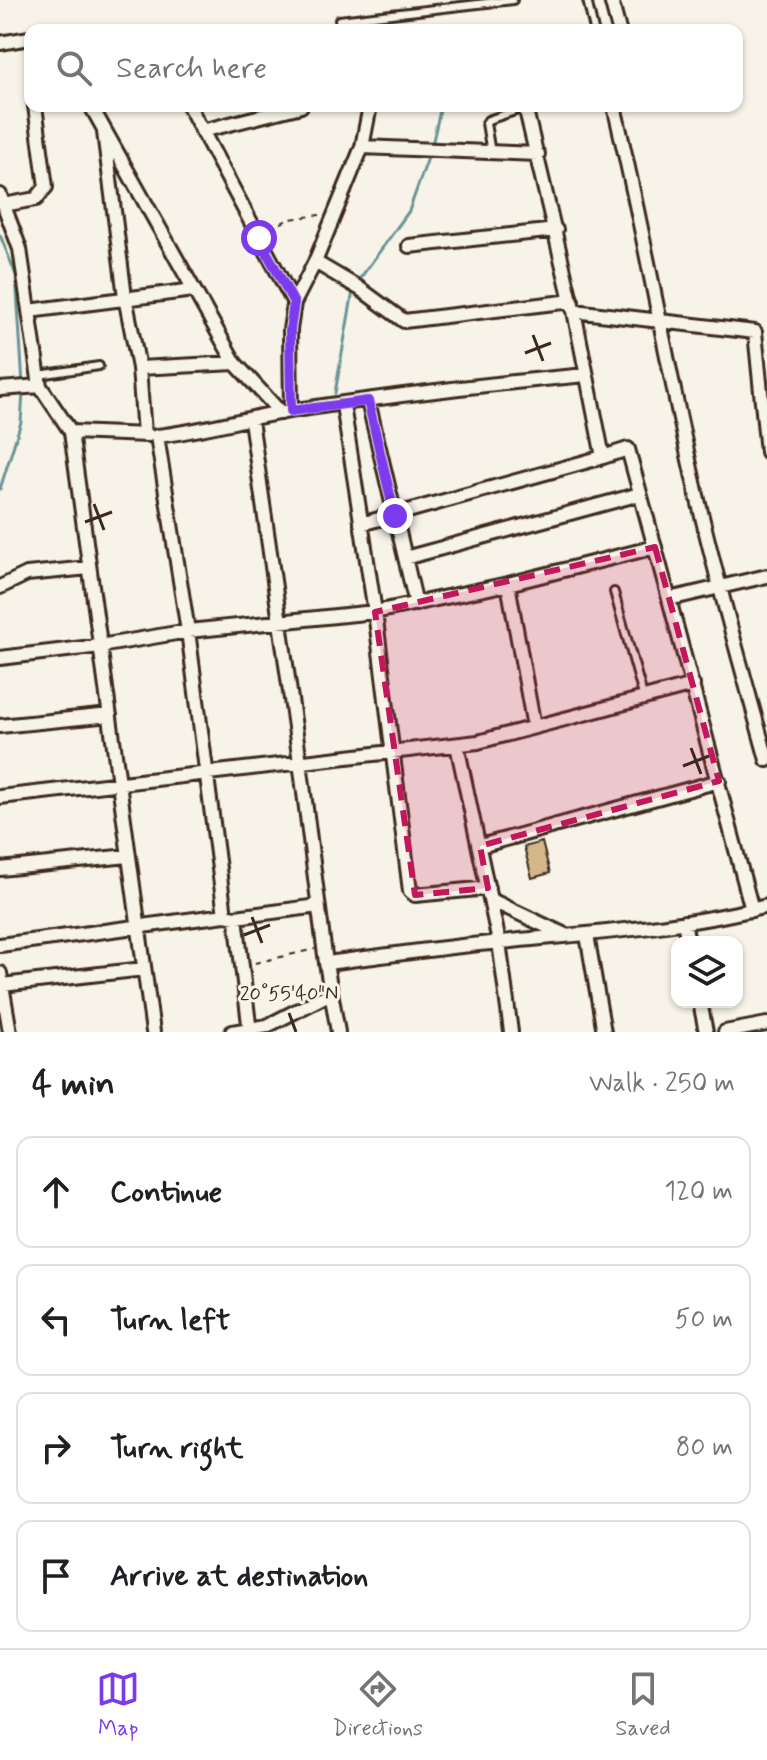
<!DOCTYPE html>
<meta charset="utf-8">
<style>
:root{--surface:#fff;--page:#f2f2f2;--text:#202124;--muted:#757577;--line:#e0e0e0;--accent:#7c3aed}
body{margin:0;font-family:Mynerve,sans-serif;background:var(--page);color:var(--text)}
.controls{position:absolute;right:24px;bottom:24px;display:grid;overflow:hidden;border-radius:16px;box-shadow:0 2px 6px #0004}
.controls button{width:72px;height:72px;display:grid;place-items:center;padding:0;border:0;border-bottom:2px solid var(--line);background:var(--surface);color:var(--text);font:40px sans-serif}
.stop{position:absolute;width:24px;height:24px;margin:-18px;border:6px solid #7c3aed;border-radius:50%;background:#fff}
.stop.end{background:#7c3aed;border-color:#fff;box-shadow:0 2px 8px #0008}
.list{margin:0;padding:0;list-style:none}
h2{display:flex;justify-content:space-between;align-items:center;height:104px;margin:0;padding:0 32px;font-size:34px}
h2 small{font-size:26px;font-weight:400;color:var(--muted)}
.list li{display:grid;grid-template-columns:52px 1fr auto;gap:24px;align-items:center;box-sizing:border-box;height:112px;margin:0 16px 16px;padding:0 16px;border:2px solid var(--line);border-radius:16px}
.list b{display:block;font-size:30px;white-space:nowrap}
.list em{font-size:26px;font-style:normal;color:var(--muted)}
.icon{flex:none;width:44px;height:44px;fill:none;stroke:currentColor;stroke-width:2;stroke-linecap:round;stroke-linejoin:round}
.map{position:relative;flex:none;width:767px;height:1032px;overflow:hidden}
.search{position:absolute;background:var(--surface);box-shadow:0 2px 6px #0004;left:24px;right:24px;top:24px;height:88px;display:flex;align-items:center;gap:20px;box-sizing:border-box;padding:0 28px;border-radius:16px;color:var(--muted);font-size:30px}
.sheet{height:616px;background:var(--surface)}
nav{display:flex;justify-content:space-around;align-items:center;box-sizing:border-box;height:112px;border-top:2px solid var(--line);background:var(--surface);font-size:22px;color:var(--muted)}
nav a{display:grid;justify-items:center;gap:4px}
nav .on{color:var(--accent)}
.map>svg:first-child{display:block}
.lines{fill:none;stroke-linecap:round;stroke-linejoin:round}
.stream{stroke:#6a9494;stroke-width:3}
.building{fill:#d4b789;stroke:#3b2a1e;stroke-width:2}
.service-casing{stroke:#3b2a1e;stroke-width:12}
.minor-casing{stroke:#3b2a1e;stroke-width:18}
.path{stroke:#3b2a1e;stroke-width:2;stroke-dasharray:6 6;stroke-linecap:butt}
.service{stroke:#f7f3e8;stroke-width:6}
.minor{stroke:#f7f3e8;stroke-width:12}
.route{stroke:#7c3aed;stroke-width:10}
.marked{fill:#c2185b;fill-opacity:0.2;stroke:#c2185b;stroke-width:6;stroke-dasharray:16 10;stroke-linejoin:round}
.ticks{fill:none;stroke:#3b2a1e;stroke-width:3}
.ticks-label{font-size:20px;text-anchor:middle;fill:#3b2a1e;stroke:#f7f3e8;stroke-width:6;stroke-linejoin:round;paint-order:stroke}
</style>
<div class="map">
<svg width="767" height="1032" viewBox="0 0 767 1032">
<rect width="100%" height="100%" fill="#f7f3e8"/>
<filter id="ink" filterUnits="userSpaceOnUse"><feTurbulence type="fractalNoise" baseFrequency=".0125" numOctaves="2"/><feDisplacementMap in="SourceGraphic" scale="16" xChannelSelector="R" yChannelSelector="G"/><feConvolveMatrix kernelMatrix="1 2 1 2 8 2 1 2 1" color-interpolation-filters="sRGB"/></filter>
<g filter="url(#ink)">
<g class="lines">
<!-- stream -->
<path class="stream" d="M432,145L441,106
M0,235L16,275L23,385
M356,284L409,211L430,152
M335,393L353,291
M0,489L21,422L23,392"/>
</g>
<!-- building -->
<path class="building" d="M542,842L550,873L532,878L524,847Z"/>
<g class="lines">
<defs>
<path id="service" d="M587,0L594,30
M339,20L513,0
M491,153L486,123L488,120L524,108
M39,375L99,366
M614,592L644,699"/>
<path id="minor" d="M611,0L619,30
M0,43L30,38
M91,106L235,363L281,413
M189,106L294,303
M525,106L573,309
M614,106C646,239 668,375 700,508C720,593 744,676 767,760
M202,131L301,106
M104,132L125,297L139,368L144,434
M362,147L538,154
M0,195L20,249L40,386
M3,205L36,199L46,187L35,106
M409,246L556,230
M315,262L359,288L404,321L572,301
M29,311L194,290
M139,368L235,363
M0,389L40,386L71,432L153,1032
M368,401L416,604
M343,405L375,612L410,891L415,895L488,888
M291,411L290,330L294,303L315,262L362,147L370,106
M251,420L300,762L326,963L338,1032
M71,432L148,435
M767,452L755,332L574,311L603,457L628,449L669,599L767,576
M361,524L603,457
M405,558L640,494
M508,584L534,727
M0,587L27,574L89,568
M669,599L752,910
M0,658L100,646L188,631L375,612L508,584L655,547
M0,726L110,715
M457,745L499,942L511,1032
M0,797L478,742L693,685
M480,846L719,781
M0,869L128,856
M491,900L565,935
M225,915L188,631L157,436C202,431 245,418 289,411C387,396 487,384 586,375
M236,917L250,1032
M684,922L688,942
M587,935L604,1032
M0,945L225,915L236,917L318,906
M326,963C384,956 443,947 501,942C590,933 681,928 767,906
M0,973L10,1032
M2,985L144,969
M700,1002L706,1032
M232,1032L267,1026L331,993
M725,1032L767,1024"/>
</defs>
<!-- service casing -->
<use href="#service" class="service-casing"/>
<!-- minor casing -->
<use href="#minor" class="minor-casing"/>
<!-- path -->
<path class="path" d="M270,229L289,219L320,215
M255,963L315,949"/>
<!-- service -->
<use href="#service" class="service"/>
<!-- minor -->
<use href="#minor" class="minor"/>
</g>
</g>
<g class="lines" filter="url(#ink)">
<!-- route -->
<path class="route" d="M259,238L294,303L290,330L291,411L368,401L395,516"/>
</g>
<!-- marked area -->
<path class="marked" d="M655,547L719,781L480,846L488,888L415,895L375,612Z"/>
<!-- ticks -->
<path class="ticks" d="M533,335L543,361M525,353L551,343M94,504L104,530M85,522L112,512M691,748L701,774M683,766L709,756M252,917L262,943M244,935L270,925M289,1013L296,1032"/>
<g class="ticks-label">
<text x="289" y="1000">20°55'40"N</text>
</g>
</svg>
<div class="controls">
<button><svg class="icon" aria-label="layers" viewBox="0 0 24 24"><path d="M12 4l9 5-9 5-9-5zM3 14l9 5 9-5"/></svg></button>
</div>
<div class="stop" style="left:259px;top:238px"></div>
<div class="stop end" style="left:395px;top:516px"></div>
<div class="search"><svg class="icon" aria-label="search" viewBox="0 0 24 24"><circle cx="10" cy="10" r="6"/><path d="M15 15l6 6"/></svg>Search here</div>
</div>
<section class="sheet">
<h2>4 min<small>Walk · 250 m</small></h2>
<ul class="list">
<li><svg class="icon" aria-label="ahead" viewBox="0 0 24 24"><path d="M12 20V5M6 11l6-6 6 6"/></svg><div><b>Continue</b></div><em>120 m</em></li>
<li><svg class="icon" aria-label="left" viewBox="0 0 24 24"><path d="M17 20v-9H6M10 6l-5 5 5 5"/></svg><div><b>Turn left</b></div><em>50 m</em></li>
<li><svg class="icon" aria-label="right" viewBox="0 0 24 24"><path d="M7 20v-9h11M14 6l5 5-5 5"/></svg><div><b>Turn right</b></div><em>80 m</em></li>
<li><svg class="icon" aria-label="arrive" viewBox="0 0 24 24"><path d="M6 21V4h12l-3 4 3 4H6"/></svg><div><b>Arrive at destination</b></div></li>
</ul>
</section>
<nav>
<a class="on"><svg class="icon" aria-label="map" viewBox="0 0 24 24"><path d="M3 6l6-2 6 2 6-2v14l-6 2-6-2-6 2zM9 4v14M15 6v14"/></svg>Map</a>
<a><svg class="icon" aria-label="directions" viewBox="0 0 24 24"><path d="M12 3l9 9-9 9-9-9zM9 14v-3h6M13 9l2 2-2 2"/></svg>Directions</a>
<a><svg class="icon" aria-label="saved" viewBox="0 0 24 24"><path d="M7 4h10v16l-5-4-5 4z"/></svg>Saved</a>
</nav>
